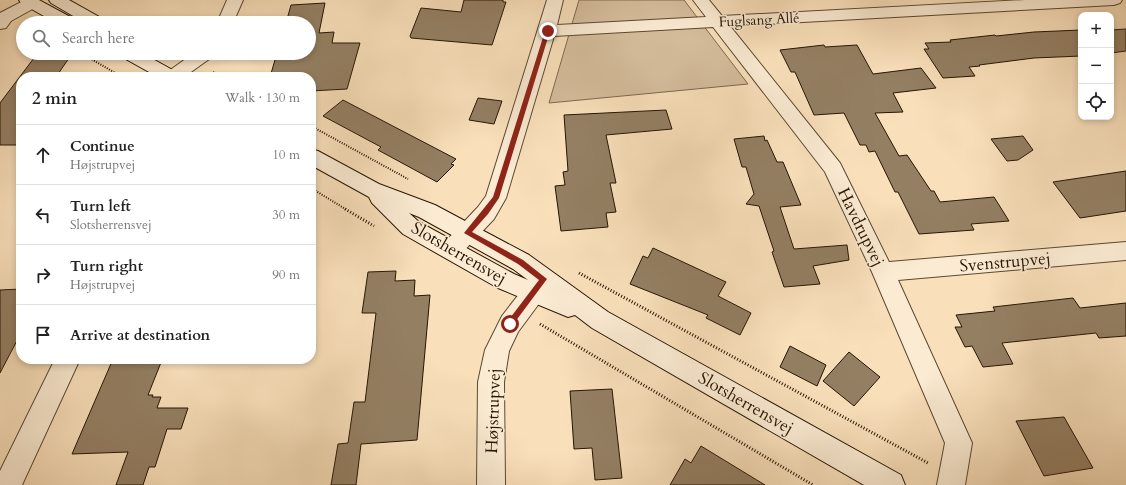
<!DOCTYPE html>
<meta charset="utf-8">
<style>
:root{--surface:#fff;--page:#f2f2f2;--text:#222;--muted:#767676;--line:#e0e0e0}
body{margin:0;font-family:Cardo,serif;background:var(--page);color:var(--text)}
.controls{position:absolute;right:12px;top:12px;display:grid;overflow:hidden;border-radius:8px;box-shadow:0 2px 6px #0003}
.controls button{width:36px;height:36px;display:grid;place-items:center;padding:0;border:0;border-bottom:1px solid var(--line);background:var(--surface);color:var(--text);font:20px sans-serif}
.stop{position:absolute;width:12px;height:12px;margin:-9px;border:3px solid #8f2418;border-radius:50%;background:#fff}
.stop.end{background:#8f2418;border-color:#fff;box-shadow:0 1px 4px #0008}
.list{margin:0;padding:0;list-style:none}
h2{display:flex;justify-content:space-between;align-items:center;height:52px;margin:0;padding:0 16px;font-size:17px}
h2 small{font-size:13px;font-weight:400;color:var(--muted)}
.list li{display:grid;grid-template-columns:26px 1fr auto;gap:12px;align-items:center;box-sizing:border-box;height:60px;padding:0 16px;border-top:1px solid var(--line)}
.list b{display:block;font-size:15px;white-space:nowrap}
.list p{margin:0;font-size:13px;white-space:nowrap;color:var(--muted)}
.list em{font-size:13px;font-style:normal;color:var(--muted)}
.icon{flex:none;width:22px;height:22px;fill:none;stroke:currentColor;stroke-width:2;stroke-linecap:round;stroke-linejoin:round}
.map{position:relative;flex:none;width:1126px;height:485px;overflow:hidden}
.search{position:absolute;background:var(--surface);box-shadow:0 2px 6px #0003;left:16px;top:16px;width:300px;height:44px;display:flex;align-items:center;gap:10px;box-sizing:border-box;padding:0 14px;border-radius:22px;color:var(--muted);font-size:15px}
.panel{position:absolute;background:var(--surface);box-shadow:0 2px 6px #0003;left:16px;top:72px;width:300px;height:292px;border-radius:16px}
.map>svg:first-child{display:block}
.green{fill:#d5bd9c;stroke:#7e6950}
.building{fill:#947f63;stroke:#261503}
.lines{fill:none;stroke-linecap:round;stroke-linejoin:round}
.street-casing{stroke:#5b4831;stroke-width:2}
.secondary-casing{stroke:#261503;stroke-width:2}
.path-far1{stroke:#261503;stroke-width:2;stroke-dasharray:1 1.5;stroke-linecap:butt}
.path{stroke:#261503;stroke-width:3;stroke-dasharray:1 2;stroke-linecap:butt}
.street{fill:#fbebd3;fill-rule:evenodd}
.secondary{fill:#fbebd3;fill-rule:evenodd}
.route{fill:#8f2418}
.labels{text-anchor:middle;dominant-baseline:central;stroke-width:3;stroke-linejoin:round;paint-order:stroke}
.far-street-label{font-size:14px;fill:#261503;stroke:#fbebd3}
.street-label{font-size:17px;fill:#261503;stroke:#fbebd3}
</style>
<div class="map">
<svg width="1126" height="485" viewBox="0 0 1126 485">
<rect width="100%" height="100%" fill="#f9e0bb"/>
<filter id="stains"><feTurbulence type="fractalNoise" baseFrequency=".005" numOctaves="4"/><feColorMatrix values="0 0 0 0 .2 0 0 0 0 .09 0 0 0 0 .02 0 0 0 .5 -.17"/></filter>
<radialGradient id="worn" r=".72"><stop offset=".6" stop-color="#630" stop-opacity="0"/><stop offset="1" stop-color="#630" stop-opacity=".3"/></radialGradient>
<!-- green -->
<path class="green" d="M579,0H684L748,84L549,103Z"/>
<!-- building -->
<path class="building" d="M464,0H503V2H506L492,45L411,38L410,36L421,8L461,12Z
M325,3L319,33L334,32L332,43H360L347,89L311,91V77H270L277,53H309V23H286L291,5Z
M1126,29V51L1111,53V30Z
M1081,30V56L1034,58L979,65L980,66L969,67L975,76L943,78L924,49H929L925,43L951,42L950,40L995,35L996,36L1034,32Z
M824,45L825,47L857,45L873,74L921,68L936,88L893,93L903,112L875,113L899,156L907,155L931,191H934L940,202L994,197L1009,221L971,224L974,230L919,234L898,192H895L875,151L869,152L866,145H860L844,113L814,115L795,72H791L780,50Z
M34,58H69L56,77H21V145H0V103Z
M478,98L502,101L494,124L469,120Z
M343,100L456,159L451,164L454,165L437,182L378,150L381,147L323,116Z
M666,110L672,129L606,135L616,183H610L616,212L606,213L608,227L561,231L555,186L565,185L563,172L568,171L564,115Z
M764,136L765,141L767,140L777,162H783L801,205L780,207L794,249L847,245L849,260L813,266L820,284L784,287L772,252L774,251L759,206L746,204L754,194L746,167H742L734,139Z
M1023,136L1033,150L1018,160L1007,161L991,139Z
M1126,171V211L1080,218L1053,182Z
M653,248L726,282L718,296L751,313L740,335L706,318L708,315L630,284L643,256L648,258Z
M396,271L395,281L415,280L414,296L430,295L417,440L361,444L356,485H331L338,444L348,443L354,402H365L376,313H362L368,272Z
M21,289V333L0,373V290Z
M1073,298L1080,308L1126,303V336L1099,338L1096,333L1002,343L1013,364L983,367L972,346L965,347L955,327H962L956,315L995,311L993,307Z
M790,346L826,365L817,386L780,367Z
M849,352L880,377L854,406L823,381Z
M113,359L162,360L148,395H153L152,397H161L157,408H188L181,429H167L155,467H149L143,485H116L128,452L72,454Z
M612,389L622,478L595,480L592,448L574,449L570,391Z
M1064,417L1093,468L1044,476L1016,421Z
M701,446L765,485H670L685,459L691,463Z"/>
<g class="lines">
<defs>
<path id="street" d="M25,0H38L40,3L38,6L11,21L6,28L0,29V13Z
M227,0H243L233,23H217Z
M547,0H563L557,25L706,17L693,0H709L722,16L1025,0H1122L1120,3L1114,5L730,26L840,163L889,262L1126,242V260L898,280L972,443L965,485H937L945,443L872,272L825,172L713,27L554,36L506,198L494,219L459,256L451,259L443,256L440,250L443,244L478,207L486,196Z
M194,53H215L212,57L184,77H163L166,73Z
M544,269L552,272L555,279L552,286L518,332L509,351L504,382L505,485H477L478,382L485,350L502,316L536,272Z
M55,359H80L22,485H0V471Z"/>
<path id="secondary" d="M19,0H39L74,19L76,23H56L21,3Z
M49,0H69L103,19L105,23H85L51,3Z
M119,53H142L178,73L181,77H158L122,57Z
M311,149L318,151L379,184L435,205L529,255L608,312L901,475L905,485H864L592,328L575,315L568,317L498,288L403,234L372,203L369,197L311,165ZM409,213L419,217L513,269L528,280L514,274L419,222Z"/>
</defs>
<!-- street casing -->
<use href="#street" class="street-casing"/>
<!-- secondary casing -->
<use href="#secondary" class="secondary-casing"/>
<!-- path-far1 -->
<path class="path-far1" d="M116,19L123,23
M81,53L122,77
M213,72L222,77
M311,126L408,179
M311,188L347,210"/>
<!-- path -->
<path class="path" d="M345,209L374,226
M579,273L928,463
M540,324L813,485"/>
<!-- street -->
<use href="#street" class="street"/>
<!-- secondary -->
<use href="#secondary" class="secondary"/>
</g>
<!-- route -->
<path class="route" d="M548,29L550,31L499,198L488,214L472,232L523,260L547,279L512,326L510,327L506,324L507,322L539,280L518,264L464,233L493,197L545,31Z"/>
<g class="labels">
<!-- far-street labels -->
<g class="far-street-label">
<text transform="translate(759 20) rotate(-3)">Fuglsang Allé</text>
</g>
<!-- street labels -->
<g class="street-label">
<text transform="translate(861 227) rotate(64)">Havdrupvej</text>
<text transform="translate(459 253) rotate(30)">Slotsherrensvej</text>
<text transform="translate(1005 262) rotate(-5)">Svenstrupvej</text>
<text transform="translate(746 403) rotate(30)">Slotsherrensvej</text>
<text transform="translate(493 411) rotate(-88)">Højstrupvej</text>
</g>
</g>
<rect width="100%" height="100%" filter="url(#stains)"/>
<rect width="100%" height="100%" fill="url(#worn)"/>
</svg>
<div class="controls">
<button>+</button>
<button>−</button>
<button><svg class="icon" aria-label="locate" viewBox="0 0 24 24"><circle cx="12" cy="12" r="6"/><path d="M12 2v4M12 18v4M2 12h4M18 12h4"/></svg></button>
</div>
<div class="stop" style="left:510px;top:324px"></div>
<div class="stop end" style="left:548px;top:31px"></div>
<div class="search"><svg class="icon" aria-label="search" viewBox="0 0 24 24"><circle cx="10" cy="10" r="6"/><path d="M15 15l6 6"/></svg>Search here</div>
<section class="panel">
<h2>2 min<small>Walk · 130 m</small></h2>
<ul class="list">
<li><svg class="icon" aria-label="ahead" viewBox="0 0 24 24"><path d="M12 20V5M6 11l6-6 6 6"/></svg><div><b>Continue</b><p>Højstrupvej</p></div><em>10 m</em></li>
<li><svg class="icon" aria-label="left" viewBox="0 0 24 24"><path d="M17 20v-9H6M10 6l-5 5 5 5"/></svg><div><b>Turn left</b><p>Slotsherrensvej</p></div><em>30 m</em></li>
<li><svg class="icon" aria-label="right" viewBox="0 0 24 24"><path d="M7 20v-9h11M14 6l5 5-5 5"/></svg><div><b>Turn right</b><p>Højstrupvej</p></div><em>90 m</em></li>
<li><svg class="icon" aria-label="arrive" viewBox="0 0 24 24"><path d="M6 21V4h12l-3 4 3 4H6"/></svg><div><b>Arrive at destination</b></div></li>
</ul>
</section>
</div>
